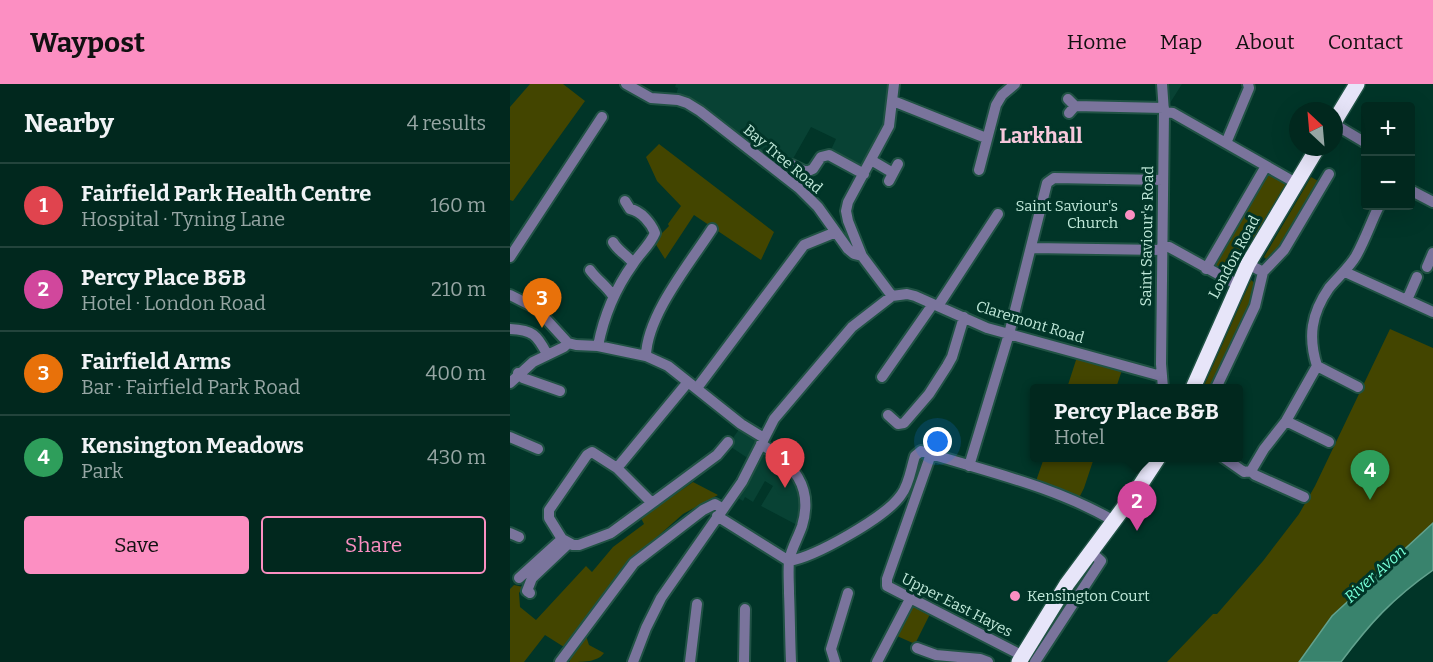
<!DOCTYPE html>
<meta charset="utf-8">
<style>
:root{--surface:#01281e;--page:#0b3027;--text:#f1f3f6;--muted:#96a6a4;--line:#23443c;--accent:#fc8fc2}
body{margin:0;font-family:Bitter,serif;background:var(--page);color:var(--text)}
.controls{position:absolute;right:18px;top:18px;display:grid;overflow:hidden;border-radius:6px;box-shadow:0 6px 24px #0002}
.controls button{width:54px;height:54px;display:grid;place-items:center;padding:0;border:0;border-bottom:2px solid var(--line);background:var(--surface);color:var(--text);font:30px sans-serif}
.compass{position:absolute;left:779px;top:18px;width:54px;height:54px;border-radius:50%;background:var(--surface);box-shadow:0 6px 24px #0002;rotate:334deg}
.you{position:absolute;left:428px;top:358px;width:21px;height:21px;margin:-15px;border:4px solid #fff;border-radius:50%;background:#1a73e8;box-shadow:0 0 0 9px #1a73e833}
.badge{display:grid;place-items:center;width:39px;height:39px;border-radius:50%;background:var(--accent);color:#fff;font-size:20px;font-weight:700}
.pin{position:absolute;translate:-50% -50px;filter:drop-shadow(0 2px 3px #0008)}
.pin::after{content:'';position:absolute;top:32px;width:21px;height:18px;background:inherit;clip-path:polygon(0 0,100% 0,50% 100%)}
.popup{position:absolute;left:520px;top:300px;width:213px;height:78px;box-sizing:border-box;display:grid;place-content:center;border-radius:6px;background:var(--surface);filter:drop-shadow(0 2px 4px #0005);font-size:20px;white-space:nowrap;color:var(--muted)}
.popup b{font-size:22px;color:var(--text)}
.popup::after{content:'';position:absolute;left:50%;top:100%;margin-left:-12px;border:12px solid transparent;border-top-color:var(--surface)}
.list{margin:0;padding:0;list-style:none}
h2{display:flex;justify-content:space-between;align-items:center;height:78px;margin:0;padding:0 24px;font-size:26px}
h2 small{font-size:20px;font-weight:400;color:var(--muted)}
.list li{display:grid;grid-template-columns:39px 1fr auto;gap:18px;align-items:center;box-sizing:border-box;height:84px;padding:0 24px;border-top:2px solid var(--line)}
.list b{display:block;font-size:22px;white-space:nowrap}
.list p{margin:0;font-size:20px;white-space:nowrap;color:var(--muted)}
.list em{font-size:20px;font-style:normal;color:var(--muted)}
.actions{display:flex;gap:12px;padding:18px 24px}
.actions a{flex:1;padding:14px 0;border:2px solid var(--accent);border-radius:6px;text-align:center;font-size:21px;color:var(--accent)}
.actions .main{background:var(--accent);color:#111}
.map{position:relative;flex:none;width:923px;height:578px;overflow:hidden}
header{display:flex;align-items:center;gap:36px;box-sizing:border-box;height:84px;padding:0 30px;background:var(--accent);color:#111}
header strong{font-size:28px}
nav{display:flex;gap:33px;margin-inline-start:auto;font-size:21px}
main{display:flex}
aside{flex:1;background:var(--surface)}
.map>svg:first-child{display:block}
.built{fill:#084234}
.green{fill:#434500}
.water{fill:#39836d;stroke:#62a28e;stroke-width:1.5}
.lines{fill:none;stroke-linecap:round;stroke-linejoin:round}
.minor-casing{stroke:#205244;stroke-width:14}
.highway-casing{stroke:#205244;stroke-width:18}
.minor{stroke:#7a749c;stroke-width:10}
.highway{stroke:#e7e5f9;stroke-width:15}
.poi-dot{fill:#fc8fc2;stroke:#013528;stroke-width:2}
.labels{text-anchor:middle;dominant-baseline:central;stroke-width:6;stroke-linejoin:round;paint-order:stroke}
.street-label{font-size:15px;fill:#c0e9da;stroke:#013528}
.poi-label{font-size:15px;fill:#c0e9da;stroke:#013528;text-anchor:end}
.water-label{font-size:16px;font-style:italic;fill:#76fed6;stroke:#013528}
.district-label{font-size:21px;font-weight:bold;fill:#f7c8dc;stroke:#013528}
</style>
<header>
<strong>Waypost</strong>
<nav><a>Home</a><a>Map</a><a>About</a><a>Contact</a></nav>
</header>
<main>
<aside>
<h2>Nearby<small>4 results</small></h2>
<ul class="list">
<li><span class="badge" style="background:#e0444e">1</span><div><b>Fairfield Park Health Centre</b><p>Hospital · Tyning Lane</p></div><em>160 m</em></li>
<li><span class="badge" style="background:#d1479c">2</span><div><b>Percy Place B&amp;B</b><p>Hotel · London Road</p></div><em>210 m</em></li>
<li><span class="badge" style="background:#e8710a">3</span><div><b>Fairfield Arms</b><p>Bar · Fairfield Park Road</p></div><em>400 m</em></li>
<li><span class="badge" style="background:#2e9e5b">4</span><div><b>Kensington Meadows</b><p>Park</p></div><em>430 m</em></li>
</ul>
<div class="actions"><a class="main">Save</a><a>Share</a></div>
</aside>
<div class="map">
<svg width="923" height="578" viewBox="0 0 923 578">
<rect width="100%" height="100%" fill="#013528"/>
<!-- built -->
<path class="built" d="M166,0H378L373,41L350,84L320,68L326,55L301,43L276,87L187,17L166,11L168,4L165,3Z
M657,0H672L660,19L657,18Z
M230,344L248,357L239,375L218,361Z
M255,365L285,392L290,417L287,441L251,422L263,402L255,397L243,418L235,413L233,417L228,414Z"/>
<!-- green -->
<path class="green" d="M20,0H53L75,17L3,117L0,116V23Z
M149,60L264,148L251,176L184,131L155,175L145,159L146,155L159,142L158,140L171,122L147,97L136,73Z
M758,88L776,100L724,192L703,181Z
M801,93L810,98C798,117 775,165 756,175L754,173Z
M741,196L747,201V211L702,304H693Z
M880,245L923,264V439L822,532L789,578H657L703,530H707L753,477L789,430L805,402Z
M567,273L612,286L606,304H557Z
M534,374H584L574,404L568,416L525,400Z
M183,398L208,411L173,430L112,484L91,516L76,552L79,561L94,569C88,578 73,578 60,578L54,563L35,551L14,578H0V505L4,501L13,503L9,509L10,523L26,536L76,482L82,488L103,463L134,440L131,434Z
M405,521L421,528L405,560L387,552L401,523Z"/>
<!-- water -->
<path class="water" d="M923,439V486C883,514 860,539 831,578H789L822,532Z"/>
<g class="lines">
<defs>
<path id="minor" d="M116,0L141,14L168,16L177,19L190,27L289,104L308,123L338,165L344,170L352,172L382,212
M652,0L654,28L651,280L653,304
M558,15L565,22L559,29
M383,17L476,54
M565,22L654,24
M654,28L663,29L786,99
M824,40L856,59
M716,59L739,4L738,0
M361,76L383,89
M282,81L296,88L303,85L311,73L319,71L354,90
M469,86L486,21L492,11L505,0
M379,97L388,80
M900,106L923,118
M103,158C108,167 116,170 123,179
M652,162L659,163L728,201
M522,164L652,166
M352,172L338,137L336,127L338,118L379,42L384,0
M0,173L92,33
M738,180L753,188L774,166L819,90
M917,183L923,169
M696,185L756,82
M80,186C87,196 96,201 103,212
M835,188L923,228
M0,211L26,224L58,259
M897,216L907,193
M428,222L488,130
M0,245C23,246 27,251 37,270
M58,259L66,261L88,262L136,272L158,282L231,340L254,354
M88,262C94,231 105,205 123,180C130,169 140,161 145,149C141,139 131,127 120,125L115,117
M136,272C137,231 180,179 202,145
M807,282L848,303
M8,289L13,294L50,307
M372,293L423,220
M0,299L23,278L54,263L58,259
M187,304L294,161L326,148
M706,304L745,222L753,188
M378,331L388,340L394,339L419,310L437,282L442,273L454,233
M776,337L819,358
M0,353L28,365
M251,360C283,380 304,402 292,442C288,454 281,465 279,477C278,487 279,499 279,509C280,532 280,555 281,578
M82,368L107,384L142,419L101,449L69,461H63L52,455L39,434V426L77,371Z
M714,374L734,388L741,387L745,391L794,413
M459,382L499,250L537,99L544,94L653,96
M107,384L178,298
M741,387L754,365L776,337L807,282C798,253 801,230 819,204C828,193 839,184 846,172C855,156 861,138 869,122
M142,419L207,371L218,358
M207,432L279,477
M0,449L9,453
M279,477C305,473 376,433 391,411C399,401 401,384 405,372L411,367L421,370
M9,494L52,455
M20,509L17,507L22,494L59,459
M407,564L426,571L470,575L478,578
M513,572L377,502V495L421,370C483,389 548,404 604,437
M50,578L124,479L193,426L205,420L212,424
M123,578L136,544L151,514L232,398L264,335L342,243L382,212L397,210L405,212L477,244L651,292
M180,578L187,520
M234,578L235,525
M325,578L321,565L338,509
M367,578L400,515
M525,578L591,477L581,468"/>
<path id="highway" d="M824,38L847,0
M683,304L738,180L808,63
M509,578L557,500L629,403L648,374"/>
</defs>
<!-- minor casing -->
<use href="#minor" class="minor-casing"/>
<!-- highway casing -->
<use href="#highway" class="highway-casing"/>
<!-- minor -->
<use href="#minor" class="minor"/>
<!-- highway -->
<use href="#highway" class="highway"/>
</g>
<!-- markers -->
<g class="poi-dot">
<circle cx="620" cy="131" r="6"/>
<circle cx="505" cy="512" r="6"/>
</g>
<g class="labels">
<!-- street labels -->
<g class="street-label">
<text transform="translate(273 75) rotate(40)">Bay Tree Road</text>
<text transform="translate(637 152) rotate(-89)">Saint Saviour's Road</text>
<text transform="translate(724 173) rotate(-62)">London Road</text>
<text transform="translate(520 238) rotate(17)">Claremont Road</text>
<text transform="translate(447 521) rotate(27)">Upper East Hayes</text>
</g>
<!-- poi labels -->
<g class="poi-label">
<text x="608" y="122">Saint Saviour's<tspan x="608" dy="17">Church</tspan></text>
<text x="517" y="512" text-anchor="start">Kensington Court</text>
</g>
<!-- water labels -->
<g class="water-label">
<text transform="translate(865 490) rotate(-42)">River Avon</text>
</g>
<!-- district labels -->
<g class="district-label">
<text x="531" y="52">Larkhall</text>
</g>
</g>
</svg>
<div class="controls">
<button>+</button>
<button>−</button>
</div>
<svg class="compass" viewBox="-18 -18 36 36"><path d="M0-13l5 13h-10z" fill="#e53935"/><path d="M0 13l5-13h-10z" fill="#96a6a4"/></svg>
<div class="you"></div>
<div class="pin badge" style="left:275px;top:404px;background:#e0444e">1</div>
<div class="pin badge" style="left:627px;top:447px;background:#d1479c">2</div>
<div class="popup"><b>Percy Place B&amp;B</b>Hotel</div>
<div class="pin badge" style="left:32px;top:244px;background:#e8710a">3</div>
<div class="pin badge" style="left:860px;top:416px;background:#2e9e5b">4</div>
</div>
</main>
